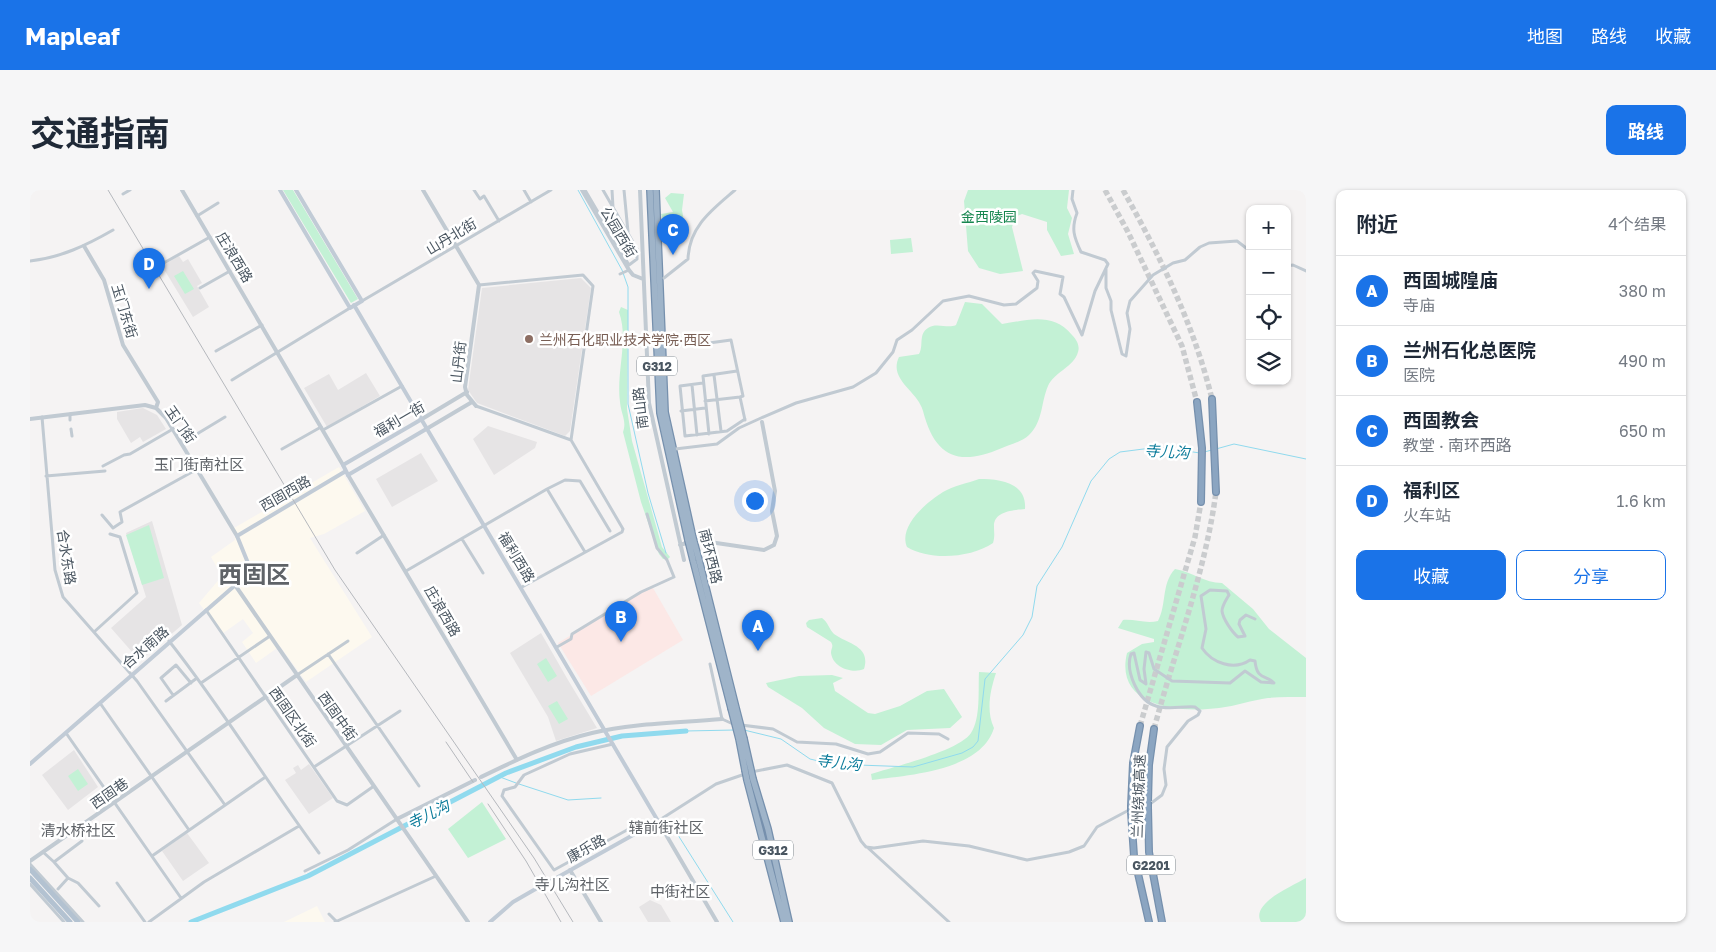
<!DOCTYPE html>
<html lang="zh">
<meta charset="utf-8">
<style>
:root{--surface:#fff;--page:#f6f6f7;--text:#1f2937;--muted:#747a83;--line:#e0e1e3;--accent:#1a73e8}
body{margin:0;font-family:"Golos Text","Noto Sans SC",sans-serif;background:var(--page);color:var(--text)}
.controls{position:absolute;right:15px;top:15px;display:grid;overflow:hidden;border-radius:10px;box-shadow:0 1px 4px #0004}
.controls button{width:45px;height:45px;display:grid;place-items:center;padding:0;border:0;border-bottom:1px solid var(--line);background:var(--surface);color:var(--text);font:25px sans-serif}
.you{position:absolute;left:724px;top:310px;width:18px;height:18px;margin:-12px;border:4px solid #fff;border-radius:50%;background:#1a73e8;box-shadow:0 0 0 8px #1a73e833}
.badge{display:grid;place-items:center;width:32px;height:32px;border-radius:50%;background:var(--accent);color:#fff;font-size:16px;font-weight:700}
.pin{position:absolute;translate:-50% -41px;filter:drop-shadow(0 1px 2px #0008)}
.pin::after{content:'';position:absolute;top:26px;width:18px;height:15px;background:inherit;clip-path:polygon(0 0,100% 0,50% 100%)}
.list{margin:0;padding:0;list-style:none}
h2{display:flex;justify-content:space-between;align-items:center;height:65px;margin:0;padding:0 20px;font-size:21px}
h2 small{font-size:16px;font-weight:400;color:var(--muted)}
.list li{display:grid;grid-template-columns:32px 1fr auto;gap:15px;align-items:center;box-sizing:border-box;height:70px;padding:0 20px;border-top:1px solid var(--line)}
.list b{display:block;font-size:19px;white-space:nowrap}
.list p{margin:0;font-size:16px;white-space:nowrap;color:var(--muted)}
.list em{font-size:16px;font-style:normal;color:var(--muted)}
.actions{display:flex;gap:10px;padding:15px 20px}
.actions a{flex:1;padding:11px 0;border:1px solid var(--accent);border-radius:10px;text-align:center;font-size:18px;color:var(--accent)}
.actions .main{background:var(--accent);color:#fff}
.icon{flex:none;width:28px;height:28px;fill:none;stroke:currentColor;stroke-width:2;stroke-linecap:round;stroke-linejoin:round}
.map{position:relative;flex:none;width:1276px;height:732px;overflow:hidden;border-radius:10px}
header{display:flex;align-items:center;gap:30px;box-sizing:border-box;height:70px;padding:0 25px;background:var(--accent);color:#fff}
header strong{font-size:24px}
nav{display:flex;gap:28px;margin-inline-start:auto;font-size:18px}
.intro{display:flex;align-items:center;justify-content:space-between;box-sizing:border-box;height:120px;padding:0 30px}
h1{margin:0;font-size:35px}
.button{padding:12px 22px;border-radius:10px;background:var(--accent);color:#fff;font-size:18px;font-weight:700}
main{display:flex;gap:30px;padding:0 30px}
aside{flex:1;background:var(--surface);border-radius:10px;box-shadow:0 1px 4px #0004}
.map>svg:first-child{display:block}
.commercial{fill:#fdf9ef}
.education{fill:#e6e4e5}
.medical{fill:#fce8e6}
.green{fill:#c3f1d5}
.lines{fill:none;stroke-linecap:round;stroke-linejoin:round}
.stream{stroke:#90daee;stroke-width:1}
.river{stroke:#90daee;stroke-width:5}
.motorway-tunnel{stroke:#caccce;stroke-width:5.5;stroke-dasharray:5.5 3;stroke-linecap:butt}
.trunk-casing{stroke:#7690ad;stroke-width:8}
.motorway-casing{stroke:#7690ad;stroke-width:8}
.minor{stroke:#c1cad2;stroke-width:3}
.tertiary{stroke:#c1cad2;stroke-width:4}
.secondary{stroke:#c1cbd6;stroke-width:4}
.primary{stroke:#b3c2d1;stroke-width:5}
.trunk{stroke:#9fb4c9;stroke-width:5.5}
.motorway{stroke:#8ba5c1;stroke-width:5.5}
.rail{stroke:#b5b8bd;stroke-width:1}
.trunk-bridge-casing{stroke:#7690ad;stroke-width:8;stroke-linecap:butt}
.motorway-bridge-casing{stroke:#7690ad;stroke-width:8;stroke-linecap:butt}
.trunk-bridge{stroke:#9fb4c9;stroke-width:5.5}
.motorway-bridge{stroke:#8ba5c1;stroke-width:5.5}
.education-dot{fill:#8d6e63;stroke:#fff;stroke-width:2}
.labels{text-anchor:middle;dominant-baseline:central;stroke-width:5;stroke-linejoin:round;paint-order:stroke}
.shield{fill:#fff;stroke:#808990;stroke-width:1}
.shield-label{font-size:12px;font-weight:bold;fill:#4a5661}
.park-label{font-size:14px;fill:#17864f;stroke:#fff}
.street-label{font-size:14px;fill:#4a5661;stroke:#fff}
.education-label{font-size:14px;fill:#785e54;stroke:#fff;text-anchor:start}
.water-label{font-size:15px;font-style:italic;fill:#0c7c9b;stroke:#fff}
.neighbourhood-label{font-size:15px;fill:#5f6368;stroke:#fff}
.town-label{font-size:24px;font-weight:bold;fill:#5f6368;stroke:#fff}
</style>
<header>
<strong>Mapleaf</strong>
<nav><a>地图</a><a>路线</a><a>收藏</a></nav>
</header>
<div class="intro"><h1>交通指南</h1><a class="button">路线</a></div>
<main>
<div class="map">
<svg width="1276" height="732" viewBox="0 0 1276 732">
<rect width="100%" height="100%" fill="#f5f3f3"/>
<!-- commercial -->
<path class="commercial" d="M309,277L335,321L294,344L280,348L342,447L276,492L250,456L226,473L212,452L223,443L213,429L192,444L169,413L192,386L181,367L205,350L204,338Z
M287,716L295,732H254Z"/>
<!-- education -->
<path class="education" d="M149,66L153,72L158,69L172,93L167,96L179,117L163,127L132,76Z
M551,88L561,98L540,241L535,246L447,213L438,200L452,98Z
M336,183L350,206L297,237L274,198L299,184L308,200Z
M113,218L127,225L136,239L113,252L110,247L101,253L87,229V222Z
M458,236L507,252L505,258L464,285L443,249Z
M391,263L408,291L362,317L346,289Z
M122,331L152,435L110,471L81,438L116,407L96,343Z
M511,443L538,490L567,538L526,551L518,527L480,463Z
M44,560L68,597L38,620L12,585Z
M279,574L303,608L279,624L255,590L266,583L263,578L268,575L271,580Z
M157,643L179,673L153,691L132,661Z
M620,710L631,715L641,732H618L609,717Z"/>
<!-- medical -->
<path class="medical" d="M623,398L653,450L561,506L528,453L610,403Z"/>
<!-- green -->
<path class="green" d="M253,0H263L328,109L321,113Z
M938,0H1039L1037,18L1042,28L1038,44L1044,64L1031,66L1017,40V32L992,24L985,27L982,37L993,81L970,84L949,78L938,61L934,11Z
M641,3L654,4L652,20L655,37L650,42L637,44L631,24L643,22L635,8Z
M881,48L883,62L861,64L860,50Z
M153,81L164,99L155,104L144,86Z
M935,112L952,114L972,134C998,130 1023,122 1042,145C1047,150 1050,156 1048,162C1044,177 1024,182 1018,196C1011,212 1013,232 999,245C993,251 980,255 972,258C928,277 905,267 893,221C888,201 858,190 869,167L889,164C894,156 888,144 898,138C907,132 917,139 926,135Z
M591,117L598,120L597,219L602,251L632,357L640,367L638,369H633L629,364L611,312L593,242C597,231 591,224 590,212C586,182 599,150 589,122Z
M949,289C969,289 997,292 995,319C984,320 963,321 964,337C964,343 965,346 963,353C941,368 900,371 877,357C868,336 897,312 913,302C923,296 938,293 949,289Z
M119,335L134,388L112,395L96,345Z
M1145,379C1163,382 1174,393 1192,393L1223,419L1239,439L1276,468V507C1264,507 1250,507 1238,508C1222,510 1206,516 1189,518C1150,523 1084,518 1097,463L1112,454L1124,452V449L1088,438L1093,430C1105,429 1116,434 1128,431C1137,414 1131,394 1145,379Z
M792,428C798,432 799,439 804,444C818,454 841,456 834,479C823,484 803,478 801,463C801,458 804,457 801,452L777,437L776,433L779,430Z
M516,468L527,486L518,492L507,474Z
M949,482L966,483C960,501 956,521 964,538C951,581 879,585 842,590L841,584C863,577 929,561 941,543C951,528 948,499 949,482Z
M802,485L813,488L803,493L805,501L838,523L845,524L870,516L897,501L914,499L932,527L920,538L877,540L851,555L825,554L794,538L772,518L738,497L736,493L769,486Z
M527,511L538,529L529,534L518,516Z
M48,579L58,594L48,601L38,586Z
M452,612L476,649L438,668L418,639Z
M1276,688V732H1231C1220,713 1263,696 1276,688Z"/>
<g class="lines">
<!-- stream -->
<path class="stream" d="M548,0L592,80L598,97V214L618,303L636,363
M1186,259L1204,254L1276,269
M1174,262L1182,260
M714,540L751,549L780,569L801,574L883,577L932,563L943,557L948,551L955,489L993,445L1002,427L1007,396L1032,357L1061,291L1079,269L1090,262L1129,257L1170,263
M656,541L705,540
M470,587L486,593
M489,594L538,610L571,608
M641,634L703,732"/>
<!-- river -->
<path class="river" d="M161,732L278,686L476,583L546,557L592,546L656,541"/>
<!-- motorway-tunnel -->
<path class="motorway-tunnel" d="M1075,0L1098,42L1152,156L1167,212
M1093,0C1130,66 1164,135 1182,209
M1110,536L1165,347L1171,312
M1124,539C1145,460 1175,384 1186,302"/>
<defs>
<path id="trunk" d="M620,0L630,223L658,350
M626,0L635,222L663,348
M663,370L701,518
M669,370L706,518
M709,549L715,580
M714,549L721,580
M723,589L738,639L759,732
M717,590L754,732"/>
<path id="motorway" d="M1182,209L1186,302
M1167,212L1172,258L1171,312
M1118,612L1119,575L1124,539
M1101,616L1103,573L1110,536
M1118,617L1119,662L1132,732
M1101,622L1104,666L1119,732"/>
</defs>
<!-- trunk casing -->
<use href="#trunk" class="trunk-casing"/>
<!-- motorway casing -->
<use href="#motorway" class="motorway-casing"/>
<!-- minor -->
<path class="minor" d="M444,0L450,9L454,6L469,31
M494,0L501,12
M555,0L599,75L607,69V59L573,0
M582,0L583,17
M594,0L598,42
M93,4L100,0
M167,26L188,13
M0,71C30,68 57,55 83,40
M132,74L180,47
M1257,76L1263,75L1276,81
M1076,79V98L1081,111V120L1092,164L1096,166L1100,139L1097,123L1100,111L1123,85L1143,73L1155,70L1170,57L1179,53L1207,51L1220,61
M590,84L599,80
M634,88L658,69C659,36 683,19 705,0
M449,95L553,85L563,96L541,250
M170,98L200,81
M332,111L521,0
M679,153L701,150L713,206L710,207
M186,161L232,135
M684,185L691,241
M202,190L320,118
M673,193L650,196L655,246L697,241L715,229
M662,195L667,245
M675,211L710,207L715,230
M446,216L541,250L593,339L592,342L492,397
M651,221L675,218
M40,224V230
M12,227L25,380L33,407L107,491L195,615
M41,239L42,246
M293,240L372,196
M679,244L673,186L707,181
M152,253L195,227
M252,259L291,237
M645,259L687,254L709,238L731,228L766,213L823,197L846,183L863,162L867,150L882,140L913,111L939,106L974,115L986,114L1007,98L1008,91L1003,83L1005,81L1033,87L1030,104L1034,107L1052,145L1065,101L1078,74L1075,70L1051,62C1044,47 1041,39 1047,23L1042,9L1043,0
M73,276L94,265L100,264L143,239
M16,286L75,281
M517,299L555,362
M72,325L83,338L92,332L90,322L162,282L168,281
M432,349L453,383
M327,363L354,345
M376,381L517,299L535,290L550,291L580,341
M176,420L307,611L317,615L344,596
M64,442L107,403L90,347L80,344
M139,451C193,519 237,593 289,663
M527,457L541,449L542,444L611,402L644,387L637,370L627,358L617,324
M298,464L389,596
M680,474L692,529L703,534L743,539L767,552L806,554L838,564L850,562L878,543L909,544L918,549
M267,485L318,451
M171,493L240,446
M143,505L131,488L146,475L161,493
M136,511L167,488
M70,513L159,640
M36,543L151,708
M583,554L540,564L494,585L485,597L474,600L472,606L524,680L597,640
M284,577L370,521
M721,582L757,575L802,593L831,651L836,657L844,658L893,651L939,656L997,670L1039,662L1054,656L1067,637L1099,620L1120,614L1132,605L1136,595L1134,579L1137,557L1158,531L1168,525L1170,521L1165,517C1153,516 1137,520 1126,516C1108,511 1095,481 1101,464L1104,463L1110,490L1116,494L1114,479L1116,462L1119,463L1124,479L1142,491L1200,493L1215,481L1231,492L1244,493C1236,484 1227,491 1225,471L1220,470C1204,481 1182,473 1172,458L1176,439L1171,406L1180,400L1197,401L1199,405C1196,410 1192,416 1192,421C1193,429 1202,442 1208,447L1215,446L1209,434L1210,430L1216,425L1225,429
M628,631L686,594L715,584
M837,657L919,732
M13,662L24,672
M122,666L234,588
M0,674L53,732
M275,681L318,660L367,629
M38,688L24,672L52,651
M87,693L115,732
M0,694L34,732
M28,699L38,688L48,693L69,716
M299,724L306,731
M119,732L174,692L269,636
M305,732L406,686"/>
<!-- tertiary -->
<path class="tertiary" d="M152,0L313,275
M393,0L449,95L435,197L437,205L446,216
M552,0L599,80L603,85L613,89
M610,0L619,213L654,370
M54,56L74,90L93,155L128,212L126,218
M0,229L115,215L126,218L136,228L207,346
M392,229L437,202
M398,238L442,212
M318,285L487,570
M650,355L666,350L734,360L744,355L747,346L742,321L745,301L732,232
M205,395L438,732
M451,587C486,570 523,552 562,543C604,533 649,533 692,529
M367,629L445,590
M628,631L687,732
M0,671L267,485
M540,680L571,732"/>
<!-- secondary -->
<path class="secondary" d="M250,0L320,118L332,111L266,0
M324,115L628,631L521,691
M392,229L313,275L318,285L398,238
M0,574L210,391L218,373L207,346L316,281
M460,732L483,712L516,693"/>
<!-- primary -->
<path class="primary" d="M0,679L48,732
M0,688L40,732"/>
<!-- trunk -->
<use href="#trunk" class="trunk"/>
<!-- motorway -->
<use href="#motorway" class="motorway"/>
<!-- rail -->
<path class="rail" d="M78,0L305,380L504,668L543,732
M416,552L443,592
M458,614L496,671L531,732"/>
<defs>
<path id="trunk-bridge" d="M663,348L669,370
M658,350L663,370
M701,518L709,549
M706,518L714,549
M715,580L717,590
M721,580L723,589"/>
<path id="motorway-bridge" d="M1118,612V617
M1101,616V622"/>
</defs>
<!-- trunk-bridge casing -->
<use href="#trunk-bridge" class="trunk-bridge-casing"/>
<!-- motorway-bridge casing -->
<use href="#motorway-bridge" class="motorway-bridge-casing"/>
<!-- trunk-bridge -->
<use href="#trunk-bridge" class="trunk-bridge"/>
<!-- motorway-bridge -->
<use href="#motorway-bridge" class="motorway-bridge"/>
</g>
<!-- markers -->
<circle class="education-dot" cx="499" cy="149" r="5"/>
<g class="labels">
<!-- shield labels -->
<g class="shield">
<rect x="607" y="166.5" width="40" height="19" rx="4"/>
<rect x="723" y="650.5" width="40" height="19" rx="4"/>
<rect x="1097" y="665.5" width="48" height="19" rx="4"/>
</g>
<g class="shield-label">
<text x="627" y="176">G312</text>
<text x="743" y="660">G312</text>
<text x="1121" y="675">G2201</text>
</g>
<!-- park labels -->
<g class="park-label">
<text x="959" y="26">金西陵园</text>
</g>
<!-- street labels -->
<g class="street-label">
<text transform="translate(589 42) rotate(59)">公园西街</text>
<text transform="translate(421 46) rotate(-31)">山丹北街</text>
<text transform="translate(205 67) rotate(59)">庄浪西路</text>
<text transform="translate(95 121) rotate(73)">玉门东街</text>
<text transform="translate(428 172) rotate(-84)">山丹街</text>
<text transform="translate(610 218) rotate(-97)">南山路</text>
<text transform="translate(369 229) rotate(-30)">福利一街</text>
<text transform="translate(151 234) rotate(55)">玉门街</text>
<text transform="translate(255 303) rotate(-30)">西固西路</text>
<text transform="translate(681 366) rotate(76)">南环西路</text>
<text transform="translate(37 367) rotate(81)">合水东路</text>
<text transform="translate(487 367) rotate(59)">福利西路</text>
<text transform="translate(413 421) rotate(60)">庄浪西路</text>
<text transform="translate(115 457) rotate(-41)">合水南路</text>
<text transform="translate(308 526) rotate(55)">西固中街</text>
<text transform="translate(263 527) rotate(55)">西固区北街</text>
<text transform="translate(79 603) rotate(-35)">西固巷</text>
<text transform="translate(1108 606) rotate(-88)">兰州绕城高速</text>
<text transform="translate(556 658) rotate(-29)">康乐路</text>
</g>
<!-- education labels -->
<g class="education-label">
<text x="509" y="149">兰州石化职业技术学院·西区</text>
</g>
<!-- water labels -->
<g class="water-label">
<text transform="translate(1137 261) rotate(3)">寺儿沟</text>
<text transform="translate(809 572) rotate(6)">寺儿沟</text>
<text transform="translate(398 624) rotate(-27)">寺儿沟</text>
</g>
<!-- neighbourhood labels -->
<g class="neighbourhood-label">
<text x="169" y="274">玉门街南社区</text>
<text x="636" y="637">辖前街社区</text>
<text x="48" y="640">清水桥社区</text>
<text x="542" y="694">寺儿沟社区</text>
<text x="650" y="701">中街社区</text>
</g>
<!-- town labels -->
<g class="town-label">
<text x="224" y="383">西固区</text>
</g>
</g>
</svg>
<div class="controls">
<button>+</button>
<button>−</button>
<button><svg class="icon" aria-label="locate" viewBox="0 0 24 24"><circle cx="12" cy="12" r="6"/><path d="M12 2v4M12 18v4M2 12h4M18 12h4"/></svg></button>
<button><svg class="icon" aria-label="layers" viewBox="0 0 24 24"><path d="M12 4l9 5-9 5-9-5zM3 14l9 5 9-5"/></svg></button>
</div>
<div class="you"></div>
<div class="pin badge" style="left:728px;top:461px">A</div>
<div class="pin badge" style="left:591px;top:452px">B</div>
<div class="pin badge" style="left:643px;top:65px">C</div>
<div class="pin badge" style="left:119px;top:99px">D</div>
</div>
<aside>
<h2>附近<small>4个结果</small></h2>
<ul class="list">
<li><span class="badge">A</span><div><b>西固城隍庙</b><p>寺庙</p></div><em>380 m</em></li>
<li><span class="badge">B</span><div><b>兰州石化总医院</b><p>医院</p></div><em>490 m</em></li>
<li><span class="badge">C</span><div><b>西固教会</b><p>教堂 · 南环西路</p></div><em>650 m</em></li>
<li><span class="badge">D</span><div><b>福利区</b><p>火车站</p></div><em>1.6 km</em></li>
</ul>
<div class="actions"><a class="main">收藏</a><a>分享</a></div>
</aside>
</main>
